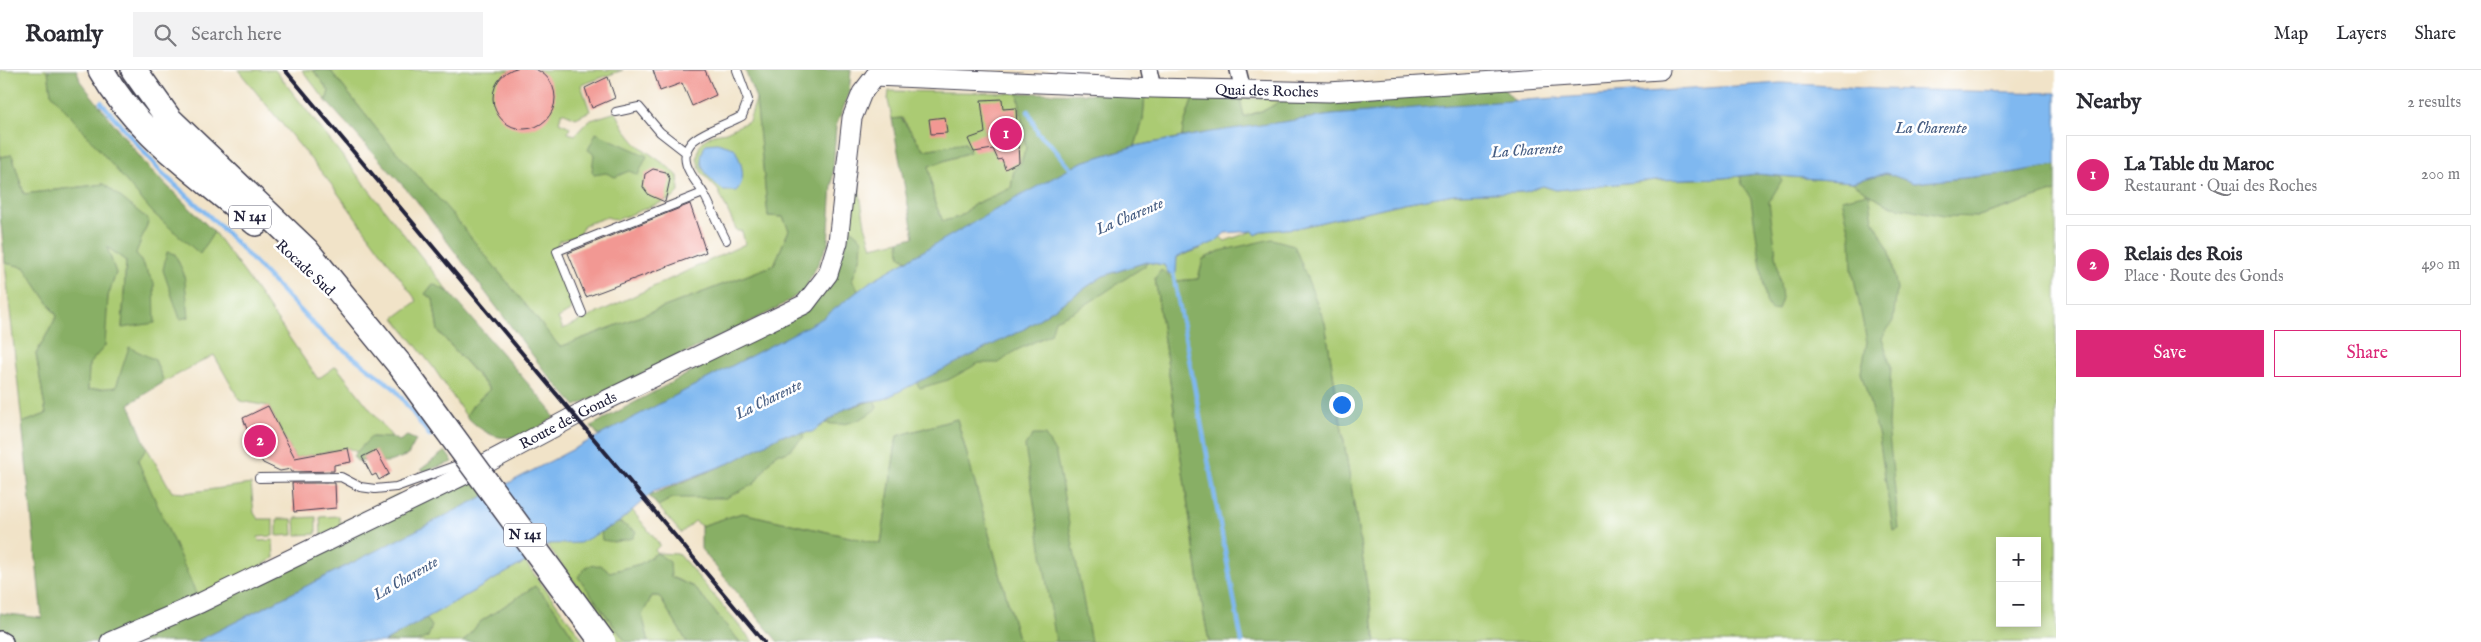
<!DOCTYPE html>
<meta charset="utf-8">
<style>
:root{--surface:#fff;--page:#f2f2f3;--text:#2b2b33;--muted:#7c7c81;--line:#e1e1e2;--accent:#db2777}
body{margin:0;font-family:"IM FELL English",serif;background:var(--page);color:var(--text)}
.controls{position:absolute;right:15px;bottom:15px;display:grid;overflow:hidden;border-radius:0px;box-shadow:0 2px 8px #0003}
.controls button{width:45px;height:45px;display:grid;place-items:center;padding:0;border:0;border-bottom:1px solid var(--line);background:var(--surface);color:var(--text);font:25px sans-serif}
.you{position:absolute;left:1341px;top:334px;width:18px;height:18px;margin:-12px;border:4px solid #fff;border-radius:50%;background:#1a73e8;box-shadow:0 0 0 8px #1a73e833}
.badge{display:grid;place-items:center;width:32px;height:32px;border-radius:50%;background:var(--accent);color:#fff;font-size:16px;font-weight:700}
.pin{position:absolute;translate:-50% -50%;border:2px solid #fff;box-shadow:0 1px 5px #0006}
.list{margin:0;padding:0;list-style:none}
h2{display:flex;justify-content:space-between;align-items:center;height:65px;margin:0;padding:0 20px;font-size:21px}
h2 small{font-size:16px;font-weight:400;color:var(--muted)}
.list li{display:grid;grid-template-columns:32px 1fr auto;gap:15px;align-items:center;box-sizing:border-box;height:80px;margin:0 10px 10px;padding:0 10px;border:1px solid var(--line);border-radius:0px}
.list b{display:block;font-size:19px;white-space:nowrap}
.list p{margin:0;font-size:16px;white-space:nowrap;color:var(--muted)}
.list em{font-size:16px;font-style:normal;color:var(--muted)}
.actions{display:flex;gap:10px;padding:15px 20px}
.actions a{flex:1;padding:11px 0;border:1px solid var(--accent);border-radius:0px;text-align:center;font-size:18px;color:var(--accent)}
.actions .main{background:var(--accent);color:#fff}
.icon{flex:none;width:28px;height:28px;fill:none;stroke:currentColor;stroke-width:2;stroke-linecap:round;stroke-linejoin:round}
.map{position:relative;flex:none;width:2056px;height:572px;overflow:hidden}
header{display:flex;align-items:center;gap:30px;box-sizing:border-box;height:70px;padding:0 25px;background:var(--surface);border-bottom:1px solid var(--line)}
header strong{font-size:24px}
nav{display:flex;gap:28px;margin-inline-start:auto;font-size:18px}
.search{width:350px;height:45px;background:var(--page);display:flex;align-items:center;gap:12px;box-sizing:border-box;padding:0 18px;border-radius:0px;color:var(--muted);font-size:19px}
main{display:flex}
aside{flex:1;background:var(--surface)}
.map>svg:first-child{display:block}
.green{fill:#abcb73;stroke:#667657;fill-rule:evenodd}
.forest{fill:#88af65;stroke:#556850}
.water{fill:#7fb8f0;stroke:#506d96}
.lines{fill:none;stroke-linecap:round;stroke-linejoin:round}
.stream{stroke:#7fb8f0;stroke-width:4.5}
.building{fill:#f29893}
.service-casing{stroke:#413f50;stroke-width:10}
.minor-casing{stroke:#413f50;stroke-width:18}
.tertiary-casing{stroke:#413f50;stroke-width:21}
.trunk-casing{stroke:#413f50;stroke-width:28}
.service{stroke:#fff;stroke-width:8}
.minor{stroke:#fff;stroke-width:15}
.tertiary{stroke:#fff;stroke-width:19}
.trunk{stroke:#fff;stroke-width:25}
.rail{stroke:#22223b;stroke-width:4}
.trunk-bridge-casing{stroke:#413f50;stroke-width:28;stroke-linecap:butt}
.trunk-bridge{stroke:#fff;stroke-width:25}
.labels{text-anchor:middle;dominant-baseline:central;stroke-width:5;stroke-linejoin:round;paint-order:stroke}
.shield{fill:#fff;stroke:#646476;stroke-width:1}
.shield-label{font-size:14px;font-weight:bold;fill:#22223b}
.street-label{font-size:15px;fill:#22223b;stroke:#fff}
.water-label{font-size:16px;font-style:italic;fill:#475e83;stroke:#fff}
</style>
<header>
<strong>Roamly</strong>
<div class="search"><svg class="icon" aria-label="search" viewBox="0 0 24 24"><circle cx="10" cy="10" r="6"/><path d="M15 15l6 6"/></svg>Search here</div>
<nav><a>Map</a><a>Layers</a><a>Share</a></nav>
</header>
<main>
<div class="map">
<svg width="2056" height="572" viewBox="0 0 2056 572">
<rect width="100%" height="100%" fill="#fff"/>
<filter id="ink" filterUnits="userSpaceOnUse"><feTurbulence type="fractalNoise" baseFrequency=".02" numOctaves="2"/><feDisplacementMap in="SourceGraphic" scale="10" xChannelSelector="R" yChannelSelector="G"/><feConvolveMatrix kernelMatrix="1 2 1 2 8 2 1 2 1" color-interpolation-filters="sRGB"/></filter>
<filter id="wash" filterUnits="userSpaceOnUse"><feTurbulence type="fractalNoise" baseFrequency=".0096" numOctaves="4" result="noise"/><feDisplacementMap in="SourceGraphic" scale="20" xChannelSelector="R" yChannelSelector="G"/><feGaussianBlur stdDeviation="1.12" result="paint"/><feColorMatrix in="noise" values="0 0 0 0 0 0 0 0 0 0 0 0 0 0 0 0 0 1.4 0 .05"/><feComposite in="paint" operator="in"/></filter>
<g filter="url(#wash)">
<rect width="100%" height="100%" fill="#f1e3c8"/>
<!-- green -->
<path class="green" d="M0,0H48L51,23L200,183L214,162L246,205L318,309L336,296L393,368L371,367L357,382L348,378L295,388L268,336L240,331L214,285L164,312L155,290L116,317L88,321L89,294L104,276L108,226L116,203L106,176L126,191L122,257L154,213L136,183L104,114L24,124L12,85L0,87Z
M238,0H275L449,222L433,214L425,224L433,229L438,261L490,320L473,335L466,346L433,297L394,248L417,231L331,114Z
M302,0H313L329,21L326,31Z
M330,0H623L581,15L590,41L576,48L562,42L559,52L570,57L568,63L575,65L588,51L616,42C622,54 628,66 638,75C652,86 665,93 678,106L679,122L673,128L616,150L607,147L584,155L579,165L559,171C547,198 579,218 570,241L558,248L563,259L745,174L742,161H737L718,120L701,102L697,89L699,77L704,70L714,64L726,62L749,51L756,29L768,146L783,147L789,160L774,195L560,277L383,67Z
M889,21L1018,23L1026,78L1021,92L1014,100L1011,118L975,134L959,147L943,152L934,131L929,96L970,82L965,73L924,80L902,48L892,49L888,30Z
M1145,24L1193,28L1183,57L1182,67L1135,76L1143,50Z
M1240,28L1284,29L1267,39L1243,47Z
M1756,104L1852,112L1888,135L1976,147L2056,121V572H1376L1325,253L1220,181L1203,189L1198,209L1176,211L1155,208L1203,540L1209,572H1019L957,349L897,366L881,474L742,443L701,456L695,451L681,463L649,426L732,392L782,365L812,362L845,339L864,332L884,329L1146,192L1164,195L1169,204L1175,203L1177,187L1200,179L1220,167L1225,171L1253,161L1256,165L1263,161L1297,158L1404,133L1454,124L1524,122L1543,116L1556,120L1656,110L1724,108ZM2000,471H2037V553H2000Z
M858,112L865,155L872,177L899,171L900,186L908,190L871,211L859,222L852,210L861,186L862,169L850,159Z
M5,193L24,197L57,246L36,284L46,344L22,353Z
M147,378L172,422L185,423L251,414L254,443L258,449H273V466L258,467L259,471L273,470L274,488L200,533L137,391Z
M399,424L401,427L321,466L320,447L339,446L340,453Z
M632,440L660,475L655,480L657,483L679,484L753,572H740L694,517L671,507L657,483L640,494L610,502L601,539L626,572H619L547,475L619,452Z
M316,447V464L296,465L295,448Z
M277,449H292L293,465L277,466Z
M525,492L585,572H577L553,536L535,516L480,552L463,572H384Z
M652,526H659L687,572H649L642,545Z"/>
<!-- forest -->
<path class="forest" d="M48,0H77L80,11L148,97L214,162L200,184L153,143L51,23Z
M313,0H330L383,67L447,138L560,277L774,195L789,160L783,147L768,146L756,29L745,0H851L849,24L836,56L828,174L804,221L774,240L576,336L546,303L416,130L326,31L329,21Z
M1503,18L1515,31L1332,45L1182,67L1183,57L1193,28H1240L1244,47L1267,39L1284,29Z
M1018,23L1145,24L1143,50L1135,76L1082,92L908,190L900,186L899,171L914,167L892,49L901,48L924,80L965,73L970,82L929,96L934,131L943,151L959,147L975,134L1011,118L1014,100L1021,92L1026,78Z
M596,63L647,86L638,105L629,101L615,107L606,103L594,105L592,101L594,84L588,80Z
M12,85L24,124L104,114L149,150L136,183L154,213L155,253L122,258L126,191L107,177L116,203L108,226L105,276L89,294L88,320L116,317L129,277L155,290L164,312L129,334L147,378L138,391L200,532L468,403L486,425L196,572H13L0,558V543L42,548L22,353L46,344L36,284L57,246L24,197L5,193L0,145V87Z
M2056,95V121L1976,147L1944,146L1888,135L1869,123L1873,149L1890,182L1897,219L1893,251L1882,268L1891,296L1888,356L1899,459L1893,461L1879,367L1861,302L1867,272L1852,199L1851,168L1842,129L1868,123L1852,112L1886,103L1915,113L2003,104Z
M1756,104L1779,106L1782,110L1769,132L1782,228L1778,240L1771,241L1766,231L1751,129L1742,114L1740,106Z
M850,159L862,169L861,186L852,210L859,222L824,248L599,366L591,356L789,249L836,203Z
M1272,169L1294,175L1325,253L1376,572H1209L1203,540L1155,208L1161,200L1176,211L1198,209L1203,189L1220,181Z
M167,182L175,184L184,204L189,247L180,249L163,200Z
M1146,192L1145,196C1115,214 1088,237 1055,250L1051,264L1015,281L999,293H979L948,310L920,318L916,312L1024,259L1103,206Z
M433,214L449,222L549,338L554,348C518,370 499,379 466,346L473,335L490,319L438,261L433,229L425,224Z
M875,330L877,338C861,351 845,357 825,353L845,339Z
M957,349L1019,572H778L701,479V456L742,443L881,474L897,366Z
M802,363L804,367L786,383H776L754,414L726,428H673L658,436L649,426L732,392L782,365Z
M1033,365H1045L1056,384L1091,572H1056L1025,376Z
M407,366L416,370L408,385L389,392L357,391L353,386L371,367L393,368L399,371Z
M445,381L453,392L425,401L420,400Z
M619,452L636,462L633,468L614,472L602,470L601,462Z
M657,483L670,492L671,507L694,517L740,572H687L659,526H652L642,545L649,572H626L578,507L587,496L600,495L610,502L640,494Z
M535,516L553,536L577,572H463L480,552Z
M426,548L432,556L428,567L416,572H384Z"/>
<!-- water -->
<path class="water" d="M1781,13L1879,19L2056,23V95L2003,104L1914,113L1886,103L1852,112L1756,104L1724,108L1656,110L1556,120L1543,116L1524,122L1454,124L1404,133L1297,158L1263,161L1256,165L1253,161L1225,163L1215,172L1177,187L1176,203L1169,204L1164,195L1146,192L1103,206L1024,259L884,329L864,332L845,339L812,362L782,365L732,392L653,422L619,452L580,473L548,474L525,492L384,572H196L486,425L823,248L871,211L1009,132L1082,92L1135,76L1211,62L1332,45L1450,35Z
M717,73L734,78C741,91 748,109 736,121H724C709,108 693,96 706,74Z"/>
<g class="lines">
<!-- stream -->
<path class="stream" d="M101,32L161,102L220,156L323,264L394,318L430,366
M1028,41L1038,63L1051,75L1070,98
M1172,197L1242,572"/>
</g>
<g id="blocks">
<!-- building -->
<path class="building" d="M493 28a31 31 0 1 1 62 0a31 31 0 1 1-62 0Z
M653,0H705L716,25L692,36L682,13L660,21Z
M608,7L615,28L592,38L585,18Z
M1002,29L1003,39L1016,38L1019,92L1005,99L1002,89L998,90L993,79L974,82L968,69L985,63L981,30Z
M945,47L947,63L931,64L929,49Z
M653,99L666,102L670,109L665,132L649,125L643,117L645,104Z
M690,134L706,182L586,227L568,183Z
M268,336L295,388L348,378L351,392L334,395V401L291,402V399L280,401L263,393L252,373L243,348Z
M376,380L389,404L379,410L376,404L372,406L362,387Z
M292,413H335L336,438L294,442Z"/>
</g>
</g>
<g filter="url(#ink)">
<use href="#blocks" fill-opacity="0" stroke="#413f50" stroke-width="1"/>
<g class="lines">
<defs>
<path id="service" d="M616,42L639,37L660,62L687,83
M726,170C718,155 712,139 704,124C695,109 676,91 691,73C699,63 730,53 742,46L748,30L737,0
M582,243L557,181L703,123
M259,408L341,407L360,417L375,419L396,417L466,392"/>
<path id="minor" d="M1149,0L1153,18
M1238,0L1243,20
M0,569L5,572"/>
<g id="tertiary">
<path id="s1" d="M875,6L1153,18L1329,22L1660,0"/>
<path id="s2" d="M110,572L200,533L468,403L588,339L805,234L828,204L838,172L852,48L862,23L875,6"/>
</g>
<path id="trunk" d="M101,0C137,65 201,105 256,153
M134,0L169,49L306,180L400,295L446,358"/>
</defs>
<!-- service casing -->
<use href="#service" class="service-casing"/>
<!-- minor casing -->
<use href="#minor" class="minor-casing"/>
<!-- tertiary casing -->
<use href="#tertiary" class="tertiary-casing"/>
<!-- trunk casing -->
<use href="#trunk" class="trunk-casing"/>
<!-- service -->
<use href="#service" class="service"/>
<!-- minor -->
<use href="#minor" class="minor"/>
<!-- tertiary -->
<use href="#tertiary" class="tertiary"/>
<!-- trunk -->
<use href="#trunk" class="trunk"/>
<!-- rail -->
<path class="rail" d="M285,0L764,572"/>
<defs>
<path id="trunk-bridge" d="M446,358L603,572"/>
</defs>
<!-- trunk-bridge casing -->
<use href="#trunk-bridge" class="trunk-bridge-casing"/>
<!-- trunk-bridge -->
<use href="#trunk-bridge" class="trunk-bridge"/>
</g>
</g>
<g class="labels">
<!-- shield labels -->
<g class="shield">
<rect x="229" y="135.5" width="42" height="23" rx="4"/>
<rect x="504" y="453.5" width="42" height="23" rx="4"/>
</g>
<g class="shield-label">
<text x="250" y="147">N 141</text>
<text x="525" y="465">N 141</text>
</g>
<!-- street labels -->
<g class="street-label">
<text stroke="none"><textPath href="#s1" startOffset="392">Quai des Roches</textPath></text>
<text transform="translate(305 198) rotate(43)">Rocade Sud</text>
<text stroke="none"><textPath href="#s2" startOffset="509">Route des Gonds</textPath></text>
</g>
<!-- water labels -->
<g class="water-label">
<text x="1931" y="59">La Charente</text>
<text transform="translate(1527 81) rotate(-4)">La Charente</text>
<text transform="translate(1130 147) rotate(-23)">La Charente</text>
<text transform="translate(769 330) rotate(-26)">La Charente</text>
<text transform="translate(406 509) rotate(-30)">La Charente</text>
</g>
</g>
</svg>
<div class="controls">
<button>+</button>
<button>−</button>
</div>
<div class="you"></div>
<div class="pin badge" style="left:1006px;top:64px">1</div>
<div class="pin badge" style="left:260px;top:371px">2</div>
</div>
<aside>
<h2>Nearby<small>2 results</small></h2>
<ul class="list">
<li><span class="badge">1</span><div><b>La Table du Maroc</b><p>Restaurant · Quai des Roches</p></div><em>200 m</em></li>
<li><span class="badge">2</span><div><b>Relais des Rois</b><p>Place · Route des Gonds</p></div><em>490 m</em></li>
</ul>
<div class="actions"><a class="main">Save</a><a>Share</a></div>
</aside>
</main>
